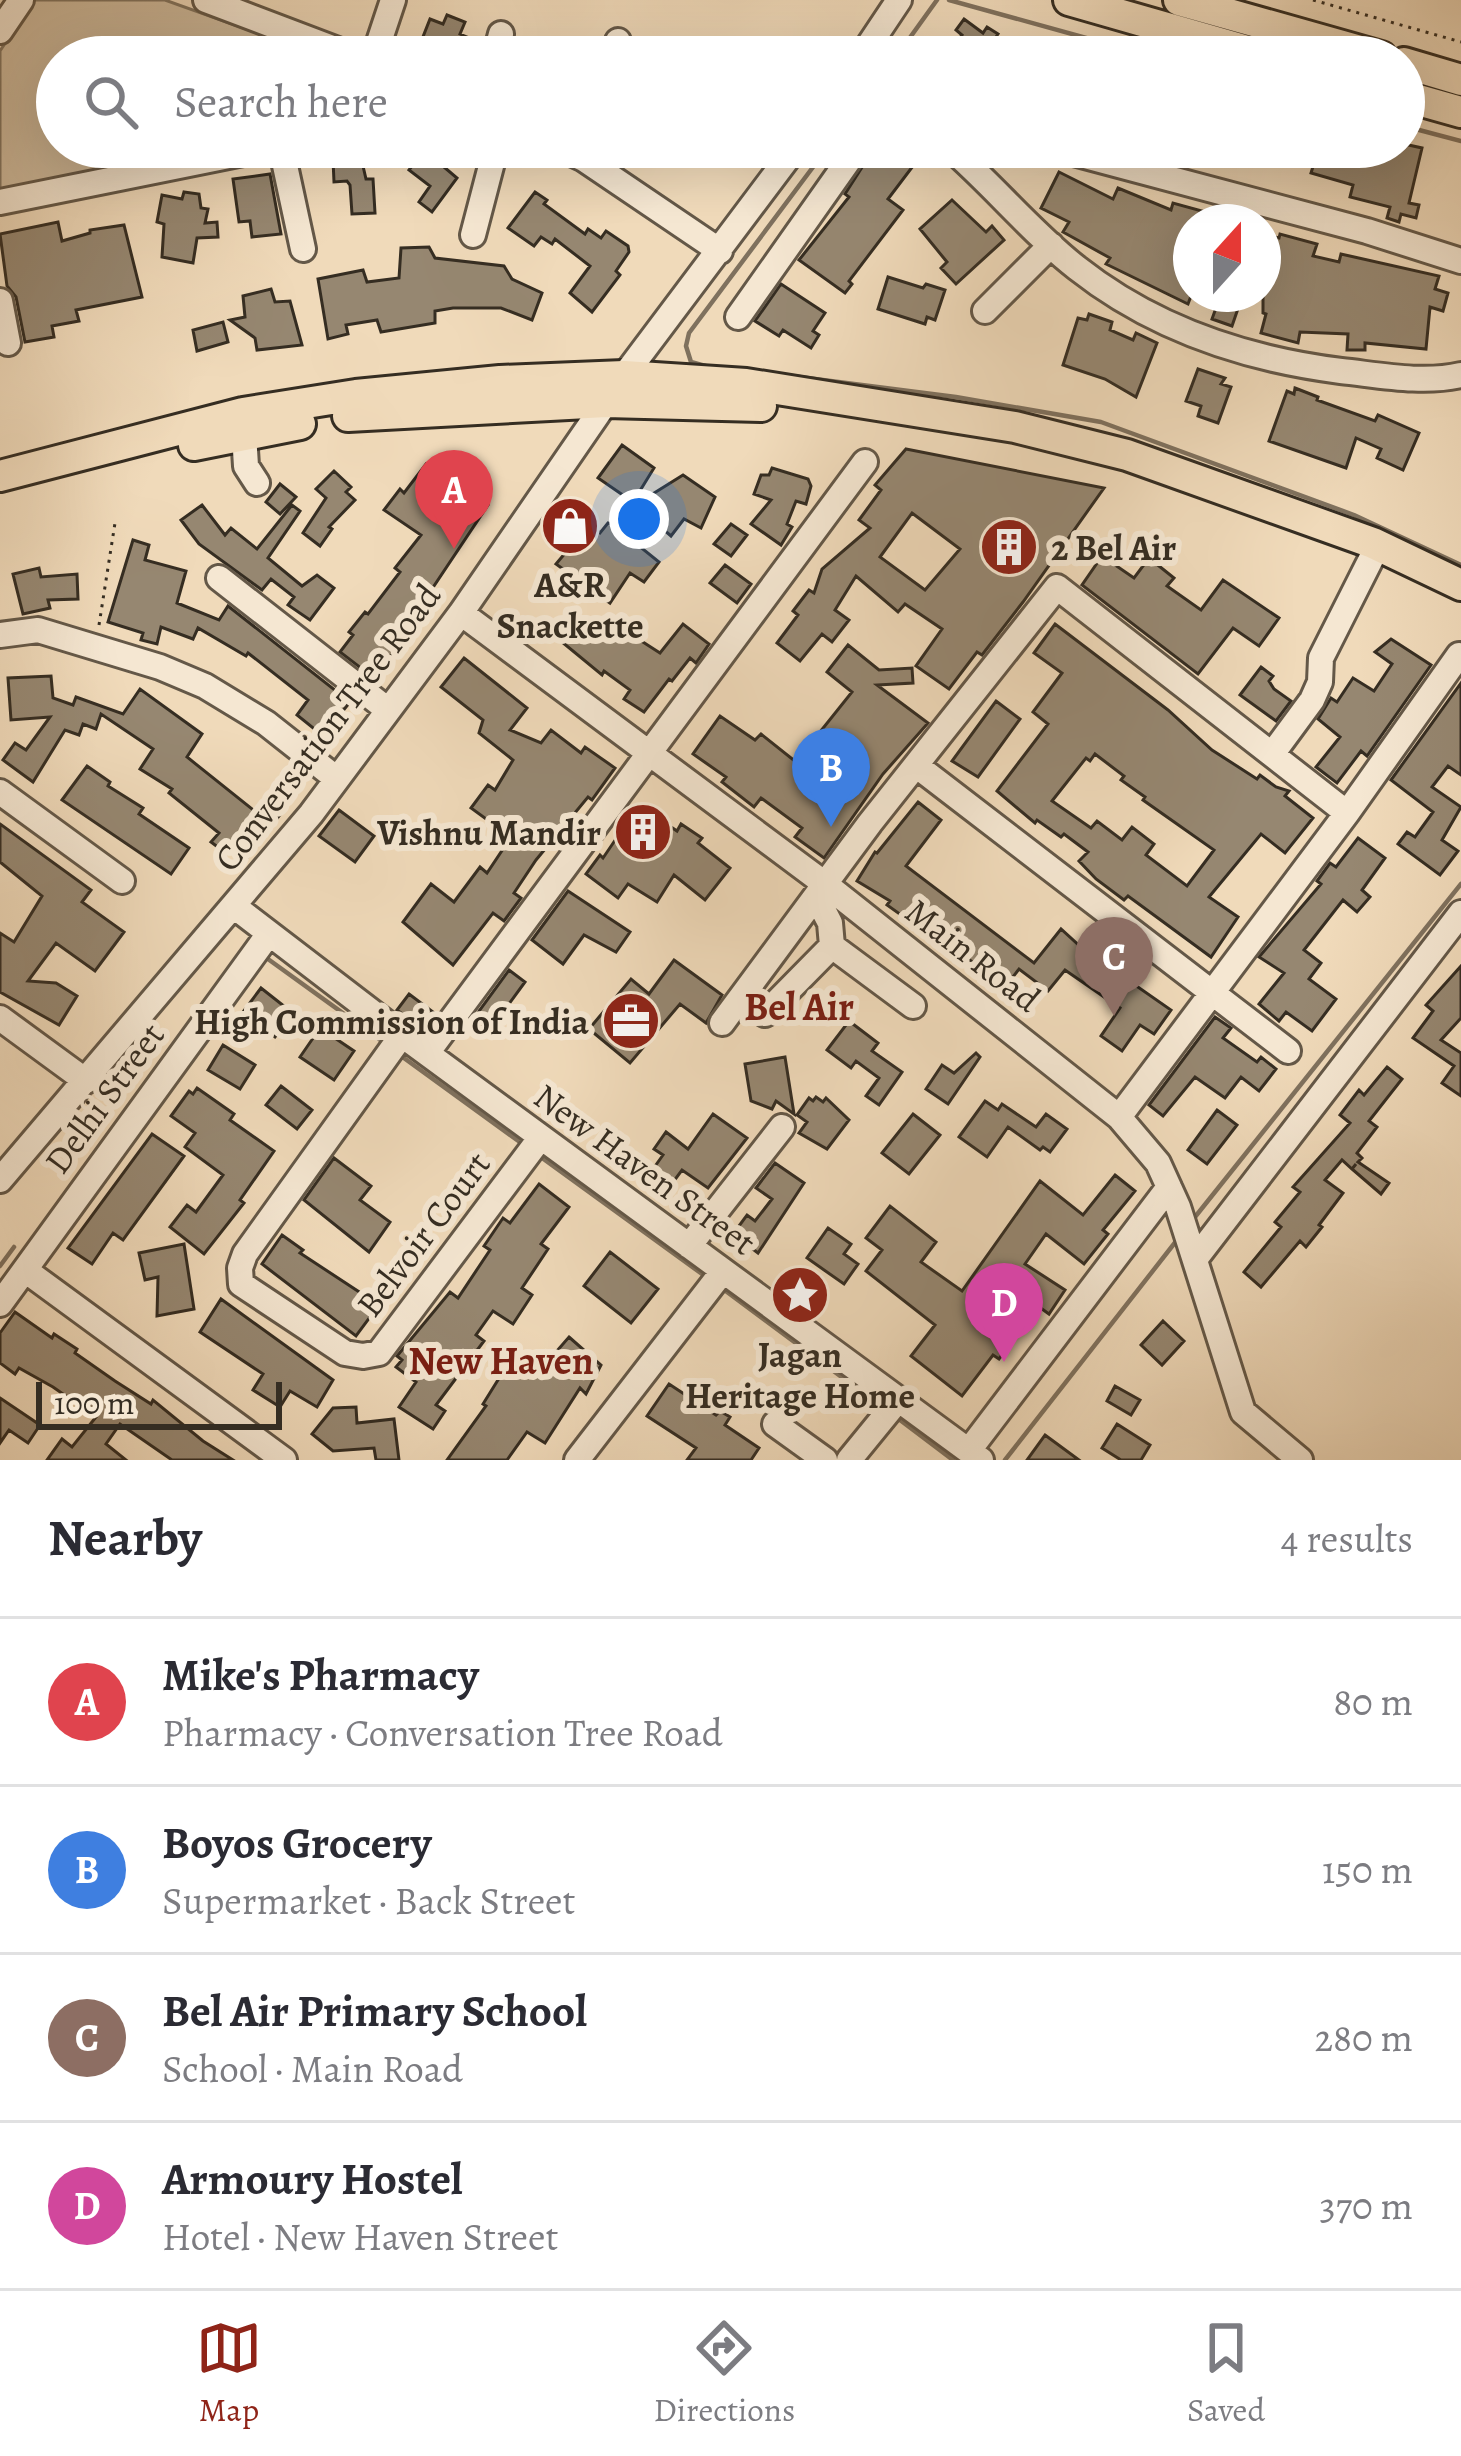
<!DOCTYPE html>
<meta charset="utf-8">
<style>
:root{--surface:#fff;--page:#f7f7f7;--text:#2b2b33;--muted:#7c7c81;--line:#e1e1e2;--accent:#8f2418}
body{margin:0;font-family:Alegreya,serif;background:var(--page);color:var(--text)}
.compass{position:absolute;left:1173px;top:204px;width:108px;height:108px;border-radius:50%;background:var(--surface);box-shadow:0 12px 48px #0002;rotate:21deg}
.scale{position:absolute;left:36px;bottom:30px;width:246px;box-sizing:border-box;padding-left:12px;border:6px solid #352d22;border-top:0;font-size:33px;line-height:42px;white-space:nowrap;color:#352d22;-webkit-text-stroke:9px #f5e7d2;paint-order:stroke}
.you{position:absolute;left:639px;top:519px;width:42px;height:42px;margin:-30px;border:9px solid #fff;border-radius:50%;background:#1a73e8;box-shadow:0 0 0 18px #1a73e833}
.badge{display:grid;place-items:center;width:78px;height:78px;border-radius:50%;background:var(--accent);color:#fff;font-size:39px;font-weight:700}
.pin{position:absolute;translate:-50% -99px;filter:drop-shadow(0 3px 6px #0008)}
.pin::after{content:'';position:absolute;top:63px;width:42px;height:36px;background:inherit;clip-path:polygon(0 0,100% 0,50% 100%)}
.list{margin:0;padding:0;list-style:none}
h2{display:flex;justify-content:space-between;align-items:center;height:156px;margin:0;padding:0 48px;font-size:51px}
h2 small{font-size:39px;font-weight:400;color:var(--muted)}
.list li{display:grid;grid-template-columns:78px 1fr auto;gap:36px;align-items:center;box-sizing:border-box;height:168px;padding:0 48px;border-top:3px solid var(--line)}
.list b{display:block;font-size:45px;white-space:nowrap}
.list p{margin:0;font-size:39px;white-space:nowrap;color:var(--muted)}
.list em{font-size:39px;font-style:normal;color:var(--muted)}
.icon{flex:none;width:66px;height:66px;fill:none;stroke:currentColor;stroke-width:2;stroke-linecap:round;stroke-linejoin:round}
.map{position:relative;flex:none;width:1461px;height:1460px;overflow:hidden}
.search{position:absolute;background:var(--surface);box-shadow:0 12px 48px #0002;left:36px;right:36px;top:36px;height:132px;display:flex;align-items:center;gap:30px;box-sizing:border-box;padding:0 42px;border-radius:66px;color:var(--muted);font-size:45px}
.sheet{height:828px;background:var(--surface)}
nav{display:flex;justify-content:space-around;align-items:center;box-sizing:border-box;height:168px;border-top:3px solid var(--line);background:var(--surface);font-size:33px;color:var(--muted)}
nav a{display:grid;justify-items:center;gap:6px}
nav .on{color:var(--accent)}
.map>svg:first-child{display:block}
.green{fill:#d0bda0;stroke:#827561;stroke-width:3}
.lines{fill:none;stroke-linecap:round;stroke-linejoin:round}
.stream{stroke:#7f715e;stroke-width:4.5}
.building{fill:#968771;stroke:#352d22;stroke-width:3;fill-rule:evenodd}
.minor-casing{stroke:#645848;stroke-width:30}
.major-casing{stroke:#352d22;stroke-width:36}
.path{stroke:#352d22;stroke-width:3;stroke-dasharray:3 6;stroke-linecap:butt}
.minor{stroke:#f5e7d2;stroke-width:24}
.major{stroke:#f0daba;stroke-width:30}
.labels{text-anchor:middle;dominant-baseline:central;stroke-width:12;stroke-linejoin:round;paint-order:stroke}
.poi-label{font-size:36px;font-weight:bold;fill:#352d22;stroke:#f5e7d2}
.street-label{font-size:36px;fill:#352d22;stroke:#f5e7d2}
.neighbourhood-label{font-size:39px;font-weight:bold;fill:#7a1f14;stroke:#f5e7d2}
</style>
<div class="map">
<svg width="1461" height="1460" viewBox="0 0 1461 1460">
<rect width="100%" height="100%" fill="#f0daba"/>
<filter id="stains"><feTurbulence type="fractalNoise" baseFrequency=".00167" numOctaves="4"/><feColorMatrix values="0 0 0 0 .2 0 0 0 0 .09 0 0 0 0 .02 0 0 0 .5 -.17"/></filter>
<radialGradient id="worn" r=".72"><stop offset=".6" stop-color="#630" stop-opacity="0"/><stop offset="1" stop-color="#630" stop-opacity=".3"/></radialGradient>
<!-- green -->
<path class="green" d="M34,0H165L324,57H57V147H219L0,191V51Z"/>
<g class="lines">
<!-- stream -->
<path class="stream" d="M949,0L1155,57
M896,57L937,0
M1404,126L1461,141
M709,367L691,362L686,346L689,333L828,147
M768,373L956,397L1101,422L1354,515L1461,565
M261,954L383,1042
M397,1053L524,1145
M538,1155L709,1279
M1191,1222L1461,884
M0,1266L14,1247
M723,1289L882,1407
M896,1417L953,1460
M1005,1460L1177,1240"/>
</g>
<!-- building -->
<path class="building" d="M447,15L465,22L460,34L469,38L472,44L467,57H445L419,47L430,19L443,24Z
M964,19L983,33L987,27L998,34L982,57H946L962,35L956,30Z
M1404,144L1422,148L1409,203L1419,205L1416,218L1401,214L1399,222L1387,218L1390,207L1350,197L1353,185L1311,173L1319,147Z
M875,147H887L913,166L888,199L903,210L849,281L852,284L845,293L799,260L849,197L845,194Z
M424,150L457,178L432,212L419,202L430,186L409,170Z
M360,153L366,179H373L375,213L352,214L350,185L347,181L334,182L333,160H342V154Z
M1059,172L1113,199L1118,188L1171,210L1173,203L1202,211L1199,222H1191V296L1188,304L1106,264L1110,258L1063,232L1069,222L1041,208Z
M270,174L281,234L252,237L250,221L239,222L233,179Z
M184,192L199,194L201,208L208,209L205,223L217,222L218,237L197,238L193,263L162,257L164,224L157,222L162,195L182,199Z
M535,192L547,200L544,204L585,234L588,229L601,238L606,231L628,246L629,252L616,271L620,275L592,312L570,293L590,266L555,239L552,244L541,237L534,246L508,228Z
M952,200L986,232L992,226L1004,240L956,284L941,268L947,262L920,229Z
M58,222L62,241L90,233V230L124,225L142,297L76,310L79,321L52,326L54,337L25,342L16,297L7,286L0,234Z
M1263,234L1279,238L1280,234L1317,244L1313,256L1339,262L1341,254L1439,276L1435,289L1448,293L1443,311L1430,307L1426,349L1365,343V350H1347L1348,334L1300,332L1298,343L1261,333L1266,314L1263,313Z
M429,247L435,258L504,266L512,279L542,293L532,320L501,308H453L435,311V323L381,332L377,320L346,325L348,334L328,339L318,279L363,270L367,282L399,278L401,248Z
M888,277L923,288L926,284L945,290L935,320L927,317L925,324L878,309Z
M781,284L825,313L813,331L819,335L811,348L783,330L779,336L755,321Z
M271,289L275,302L290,301L302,345L257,350L255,338L230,320L245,317L243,296Z
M1221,294H1243L1232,326L1212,319Z
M1089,314L1112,322L1110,330L1133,340L1136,333L1157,343L1136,397L1105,379L1063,365L1078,318L1087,320Z
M223,322L228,342L197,351L193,330Z
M1198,369L1225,378L1221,384L1231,387L1218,423L1198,416L1201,406L1186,401Z
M1295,388L1318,397L1317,400L1375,421L1378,415L1419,433L1403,470L1377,458L1381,449L1356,438L1346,468L1269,441L1287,391L1294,394Z
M622,445L654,468L633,502L598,478Z
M906,449L1104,488L1023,602L982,655L977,652L949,689L916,666L942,629L905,604L898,612L856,576L835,610L849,620L832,642L822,634L800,661L777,643L798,615L793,611L809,590L814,593L822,569L870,528L859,520L881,490L875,485ZM912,513L960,549L925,590L880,557Z
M426,464L488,505L422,604L426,613L387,661L379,655L366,672L340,652L353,635L349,632L365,612L368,614L400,572L395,568L421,535L384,510L400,489L404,493Z
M772,468L808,479L811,486L806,504L796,501L787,524L792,527L781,545L751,524L771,500L754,494L761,475H769Z
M334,471L351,487L346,492L355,500L329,527L332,529L320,546L303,533L326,498L316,489Z
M683,475L715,497L701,528L684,519L671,536L635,505Z
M280,484L296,497L280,514L266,502Z
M202,505L225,535L231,528L257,549L292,505L300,511L268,558L302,586L317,575L334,588L310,620L288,605L294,597L271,579L262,590L199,544L181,520Z
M572,510L600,533L608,523L612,524L659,562L644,582L630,573L610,603L556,564L577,539L559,525Z
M731,524L747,535L731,556L714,544Z
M133,540L149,545L145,560L186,571L177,603L219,620L228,606L350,702L323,736L297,715L308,700L248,653L246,656L198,628L193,639L161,627L157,644L141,640L143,633L108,622Z
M1102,556L1134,578L1149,558L1174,578L1167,586L1201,610L1223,580L1279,618L1259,646L1233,628L1198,674L1082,585Z
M725,565L751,584L737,603L710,583Z
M39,568L41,577L77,574L78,599L48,600L50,608L23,614L13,574Z
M582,618L606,632L612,625L629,639L632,635L660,653L683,624L709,644L696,663L690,658L672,681L669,679L644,712L624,699L630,690L604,671L602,675L562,642Z
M1055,624L1168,710L1212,750L1257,779L1260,775L1276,787L1289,791L1285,796L1313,818L1285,853L1261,834L1209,897L1238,917L1211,957L1128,896L1124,900L1096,879L1079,861L1088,852L1064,834L1061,837L1037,820L1035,823L997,791L1048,724L1033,712L1062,673L1034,653ZM1095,754L1124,776L1121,780L1145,797L1143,800L1214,850L1187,886L1146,855L1154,844L1132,827L1122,840L1097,821L1091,828L1052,801L1086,758L1090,761Z
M1391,639L1431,665L1367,756L1361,751L1337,783L1316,767L1340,737L1318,719L1331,698L1337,702L1353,678L1374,691L1392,664L1375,652Z
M848,645L879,670L912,668L913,683L877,685L928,723L883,774L824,858L795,837L802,828L761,798L754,807L722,782L726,777L693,754L720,716L755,740L761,734L796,762L852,692L827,672Z
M464,658L527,708L510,730L541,743L551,730L581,753L585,747L615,768L592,800L588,797L536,860L514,893L521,898L504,921L493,913L453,965L403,922L431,884L454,902L480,867L487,873L511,837L471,808L488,785L495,790L513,760L479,733L483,720L441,687Z
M1261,667L1273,676L1269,681L1274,689L1291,701L1276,721L1240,695Z
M51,676L53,698L73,705L76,697L123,714L140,689L202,734L187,757L257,813L267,801L282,812L247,858L229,844L223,851L211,842L219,833L169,793L172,789L140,769L153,749L101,714L96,729L83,724L79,735L65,730L33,782L3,760L15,743L26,750L50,717L11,720L8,678Z
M1461,683V775L1448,766L1432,787L1461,807L1442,840L1458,851L1440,875L1398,844L1407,832L1415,837L1433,812L1391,780Z
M996,701L1020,719L978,777L952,761Z
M87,766L110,782L108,786L143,808L139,814L189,848L171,874L62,800Z
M918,802L941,820L906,866L1034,963L1061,929L1082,948L1171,1010L1154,1034L1140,1025L1122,1051L1101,1036L1120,1008L1065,970L1048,991L1019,969L1004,989L945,939L910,917L908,920L887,905L890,901L857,881L875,852L877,853Z
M639,805L677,831L681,824L702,838L698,843L730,868L705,900L674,875L657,902L628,884L618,898L586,874L600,855L603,858Z
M339,810L374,836L355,862L319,836Z
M0,824L91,890L82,902L124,932L95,971L56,943L28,981L56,983L77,996L59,1025L0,992V933L14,942L42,896L0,862Z
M1358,838L1385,858L1362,890L1370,897L1357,912L1343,900L1304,950L1321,963L1309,979L1336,999L1312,1031L1286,1012L1279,1021L1259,1004L1284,973L1259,957L1321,884L1317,881L1330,863L1336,867Z
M568,891L630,932L616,952L584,935L563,964L532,940Z
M674,960L722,995L706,1023L680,1004L630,1063L589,1029L631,979L649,994Z
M1461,966V1018L1441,1040L1461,1053V1096L1442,1083L1454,1066L1413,1038L1433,1011L1426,1005Z
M509,970L525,982L490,1030L474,1018Z
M261,988L294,1014L275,1037L243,1012Z
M409,994L433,1012L421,1028L397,1010Z
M1215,1017L1231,1028L1223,1038L1257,1062L1261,1057L1276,1069L1259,1091L1241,1077L1225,1098L1195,1077L1163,1116L1149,1105Z
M849,1021L878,1043L872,1051L902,1072L879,1105L866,1096L879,1078L856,1061L851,1068L827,1050Z
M320,1028L354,1051L334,1080L300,1057Z
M223,1045L255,1065L240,1089L208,1070Z
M976,1053L980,1057L948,1104L926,1089L942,1065L954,1073Z
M785,1057L794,1114L776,1101L772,1109L751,1101L745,1064Z
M1387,1067L1402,1079L1369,1121L1377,1127L1357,1153L1362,1158L1358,1162L1389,1183L1381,1194L1352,1169L1356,1164L1352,1169L1342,1160L1325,1180L1343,1193L1319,1225L1322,1227L1306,1247L1300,1241L1261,1287L1244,1272L1281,1227L1275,1222L1300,1192L1293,1187L1350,1123L1340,1115L1359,1090L1364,1095Z
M281,1086L312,1110L297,1129L266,1105Z
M197,1088L234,1114L230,1120L274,1151L240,1200L244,1203L204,1254L170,1227L187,1205L196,1212L223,1175L185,1147L195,1133L171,1116L189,1091L193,1094Z
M816,1097L823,1102L826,1098L849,1120L827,1149L799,1133L807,1122L797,1115L809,1098L813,1101Z
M985,1101L998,1110L1002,1104L1036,1127L1046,1114L1067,1129L1050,1152L1043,1147L1040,1150L1008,1127L987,1157L959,1137Z
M1217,1110L1237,1125L1207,1164L1188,1150Z
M713,1114L747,1138L708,1188L682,1170L668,1189L648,1176L663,1155L654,1149L666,1132L688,1149Z
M913,1114L940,1135L909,1174L882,1153Z
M152,1134L184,1156L123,1240L113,1233L92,1264L68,1248Z
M334,1158L371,1186L360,1200L390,1222L369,1252L304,1200Z
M775,1163L804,1183L758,1253L733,1234L747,1215L755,1221L772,1199L756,1188Z
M1115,1175L1135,1191L1103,1230L1108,1234L1084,1264L1046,1234L1025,1264L1065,1290L1049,1314L1038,1306L999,1359L993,1355L962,1396L911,1356L935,1325L866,1271L882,1250L866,1238L890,1206L936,1242L921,1262L962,1291L1040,1181L1083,1215Z
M539,1184L569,1207L541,1244L548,1249L522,1288L532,1295L513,1324L493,1311L476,1335L484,1341L436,1405L445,1411L433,1429L399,1407L416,1382L396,1367L402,1360L397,1356L450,1292L458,1298L490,1250L484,1246L503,1218L510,1223Z
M828,1228L851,1244L844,1254L858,1264L844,1284L807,1258Z
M282,1235L303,1250L300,1253L379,1305L356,1336L262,1264Z
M184,1244L194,1309L157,1316L158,1277L145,1280L139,1253Z
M610,1252L658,1289L631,1323L584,1286Z
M221,1299L333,1380L317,1407L290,1391L280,1407L253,1390L263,1374L200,1332Z
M15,1312L52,1338L54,1334L77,1349L75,1353L115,1381L151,1404L153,1400L203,1441L233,1460H172L120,1424L106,1444L126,1460H47L62,1439L72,1447L96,1417L53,1387L19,1368L15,1374L0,1363V1333Z
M1163,1321L1184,1341L1162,1365L1141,1345Z
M569,1337L601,1365L586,1394L580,1388L545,1443L527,1432L507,1460H447L486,1406L483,1404L511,1359L536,1375Z
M669,1384L716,1415L720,1411L730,1417L725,1425L759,1448L751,1460H687L696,1448L647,1416Z
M1115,1386L1140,1400L1131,1415L1107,1401Z
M0,1398L40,1425L28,1443L9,1430L0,1443Z
M356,1407L357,1423L394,1419L399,1460H376L374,1448L333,1451L312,1434L333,1408Z
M1117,1424L1150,1445L1141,1460H1121L1102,1448Z
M1045,1435L1079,1460H1027Z"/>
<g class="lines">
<defs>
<path id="minor" d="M206,0L356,57
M0,31L21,0
M374,57L393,0
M495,57L501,34
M614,57L618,41
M861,57L899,0
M281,147L303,249
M558,147L584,159L720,251
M949,147C993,185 1031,232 1077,268C1153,328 1246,359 1341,371C1379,375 1423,384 1461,375
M963,159L1009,149L1066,151L1367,231L1461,261
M0,202L273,147
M473,235L496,147
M0,301L8,343
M985,311L1051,245
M738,317L858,147
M244,434L246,466L257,483
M219,578L388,710
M461,613L825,884L1119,1117L1158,1163L1178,1207L1243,1412L1300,1460
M0,635L38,630L160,667L205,686L266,723L337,779
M1273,753L1312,700L1320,682L1321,658L1371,559
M917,766L1288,1051
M0,792L122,881
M816,896L830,923L832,946L913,1006
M235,907L402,1035L981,1460
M765,1014L832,946
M0,1018L86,1081
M722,1023L870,823L1057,587L1347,813
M402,1035L245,1254L240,1268L241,1284L345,1353L363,1356L379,1353L541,1137
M427,1053L865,462
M1119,1117L1347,813L1459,655
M0,1180L311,814L461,613L624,376L796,147
M689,1246L782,1127
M1196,1258L1461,913
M25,1270L284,1460
M0,1304L268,935
M775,1424L825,1460
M970,1449L1169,1187
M577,1460L723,1271
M849,1460L898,1400"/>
<path id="major" d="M1069,0L1268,57
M1179,0L1381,57
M1404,63L1461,80
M1404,96L1461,112
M348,416L606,402L761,406
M194,445L300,424
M0,476L243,413L356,395L500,381L624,376L746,384L1015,427L1127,455L1373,543L1461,585"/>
</defs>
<!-- minor casing -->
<use href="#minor" class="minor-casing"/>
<!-- major casing -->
<use href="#major" class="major-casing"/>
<!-- path -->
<path class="path" d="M1313,0L1461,42
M99,625L115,523"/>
<!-- minor -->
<use href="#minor" class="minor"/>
<!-- major -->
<use href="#major" class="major"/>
</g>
<!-- icons -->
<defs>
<symbol id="shop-disc" viewBox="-11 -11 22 22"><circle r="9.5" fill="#8f2418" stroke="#f5e7d2"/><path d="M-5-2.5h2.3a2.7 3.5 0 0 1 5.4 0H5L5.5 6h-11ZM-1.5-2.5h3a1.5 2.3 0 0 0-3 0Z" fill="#fff"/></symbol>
<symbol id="building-disc" viewBox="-11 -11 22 22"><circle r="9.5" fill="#8f2418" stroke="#f5e7d2"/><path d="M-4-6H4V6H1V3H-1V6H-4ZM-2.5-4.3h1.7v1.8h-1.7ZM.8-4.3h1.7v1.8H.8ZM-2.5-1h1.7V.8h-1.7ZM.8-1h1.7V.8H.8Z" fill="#fff"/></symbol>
<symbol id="office-disc" viewBox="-11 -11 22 22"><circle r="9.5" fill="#8f2418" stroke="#f5e7d2"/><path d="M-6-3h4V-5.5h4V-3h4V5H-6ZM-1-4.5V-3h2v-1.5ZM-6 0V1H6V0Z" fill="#fff"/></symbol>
<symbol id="sight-disc" viewBox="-11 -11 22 22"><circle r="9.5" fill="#8f2418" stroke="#f5e7d2"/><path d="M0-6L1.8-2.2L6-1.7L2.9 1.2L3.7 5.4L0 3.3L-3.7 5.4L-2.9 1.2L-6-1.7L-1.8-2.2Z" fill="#fff"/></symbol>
</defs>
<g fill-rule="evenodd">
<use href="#shop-disc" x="537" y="493" width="66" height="66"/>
<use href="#building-disc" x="976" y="514" width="66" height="66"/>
<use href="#building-disc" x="610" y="799" width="66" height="66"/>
<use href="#office-disc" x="598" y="988" width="66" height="66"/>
<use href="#sight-disc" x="767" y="1262" width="66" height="66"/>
</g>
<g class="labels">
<!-- poi labels -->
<g class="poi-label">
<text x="1051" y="547" text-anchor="start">2 Bel Air</text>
<text x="570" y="584">A&amp;R<tspan x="570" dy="41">Snackette</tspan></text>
<text x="601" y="832" text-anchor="end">Vishnu Mandir</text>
<text x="589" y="1021" text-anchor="end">High Commission of India</text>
<text x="800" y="1354">Jagan<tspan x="800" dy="41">Heritage Home</tspan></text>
</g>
<!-- street labels -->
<g class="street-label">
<text transform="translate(327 727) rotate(-53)">Conversation Tree Road</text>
<text transform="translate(973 955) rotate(38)">Main Road</text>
<text transform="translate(104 1098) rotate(-54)">Delhi Street</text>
<text transform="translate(645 1169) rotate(36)">New Haven Street</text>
<text transform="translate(423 1234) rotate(-53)">Belvoir Court</text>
</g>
<!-- neighbourhood labels -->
<g class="neighbourhood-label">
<text x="799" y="1006">Bel Air</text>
<text x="501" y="1360">New Haven</text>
</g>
</g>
<rect width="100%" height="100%" filter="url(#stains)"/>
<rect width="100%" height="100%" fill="url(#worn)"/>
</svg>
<svg class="compass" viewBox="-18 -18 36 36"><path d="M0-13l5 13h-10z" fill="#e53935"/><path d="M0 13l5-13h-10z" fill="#7c7c81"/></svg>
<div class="scale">100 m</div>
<div class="you"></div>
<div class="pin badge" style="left:454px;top:549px;background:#e0444e">A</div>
<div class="pin badge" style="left:831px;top:827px;background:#3f7fe0">B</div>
<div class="pin badge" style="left:1114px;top:1016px;background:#8d6e63">C</div>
<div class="pin badge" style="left:1004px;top:1362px;background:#d1479c">D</div>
<div class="search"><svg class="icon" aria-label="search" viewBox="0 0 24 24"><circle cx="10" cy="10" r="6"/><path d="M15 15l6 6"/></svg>Search here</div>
</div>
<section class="sheet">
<h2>Nearby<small>4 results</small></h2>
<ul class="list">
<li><span class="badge" style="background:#e0444e">A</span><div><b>Mike's Pharmacy</b><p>Pharmacy · Conversation Tree Road</p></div><em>80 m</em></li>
<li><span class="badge" style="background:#3f7fe0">B</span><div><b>Boyos Grocery</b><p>Supermarket · Back Street</p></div><em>150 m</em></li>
<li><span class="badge" style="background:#8d6e63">C</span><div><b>Bel Air Primary School</b><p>School · Main Road</p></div><em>280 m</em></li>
<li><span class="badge" style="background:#d1479c">D</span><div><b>Armoury Hostel</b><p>Hotel · New Haven Street</p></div><em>370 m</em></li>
</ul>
</section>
<nav>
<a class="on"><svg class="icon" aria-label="map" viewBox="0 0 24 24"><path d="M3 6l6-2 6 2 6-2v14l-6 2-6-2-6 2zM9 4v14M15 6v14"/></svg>Map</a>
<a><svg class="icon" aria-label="directions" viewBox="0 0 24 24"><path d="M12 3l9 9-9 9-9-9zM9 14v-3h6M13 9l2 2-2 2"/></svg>Directions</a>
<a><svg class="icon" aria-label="saved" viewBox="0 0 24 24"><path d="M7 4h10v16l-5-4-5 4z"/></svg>Saved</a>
</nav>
